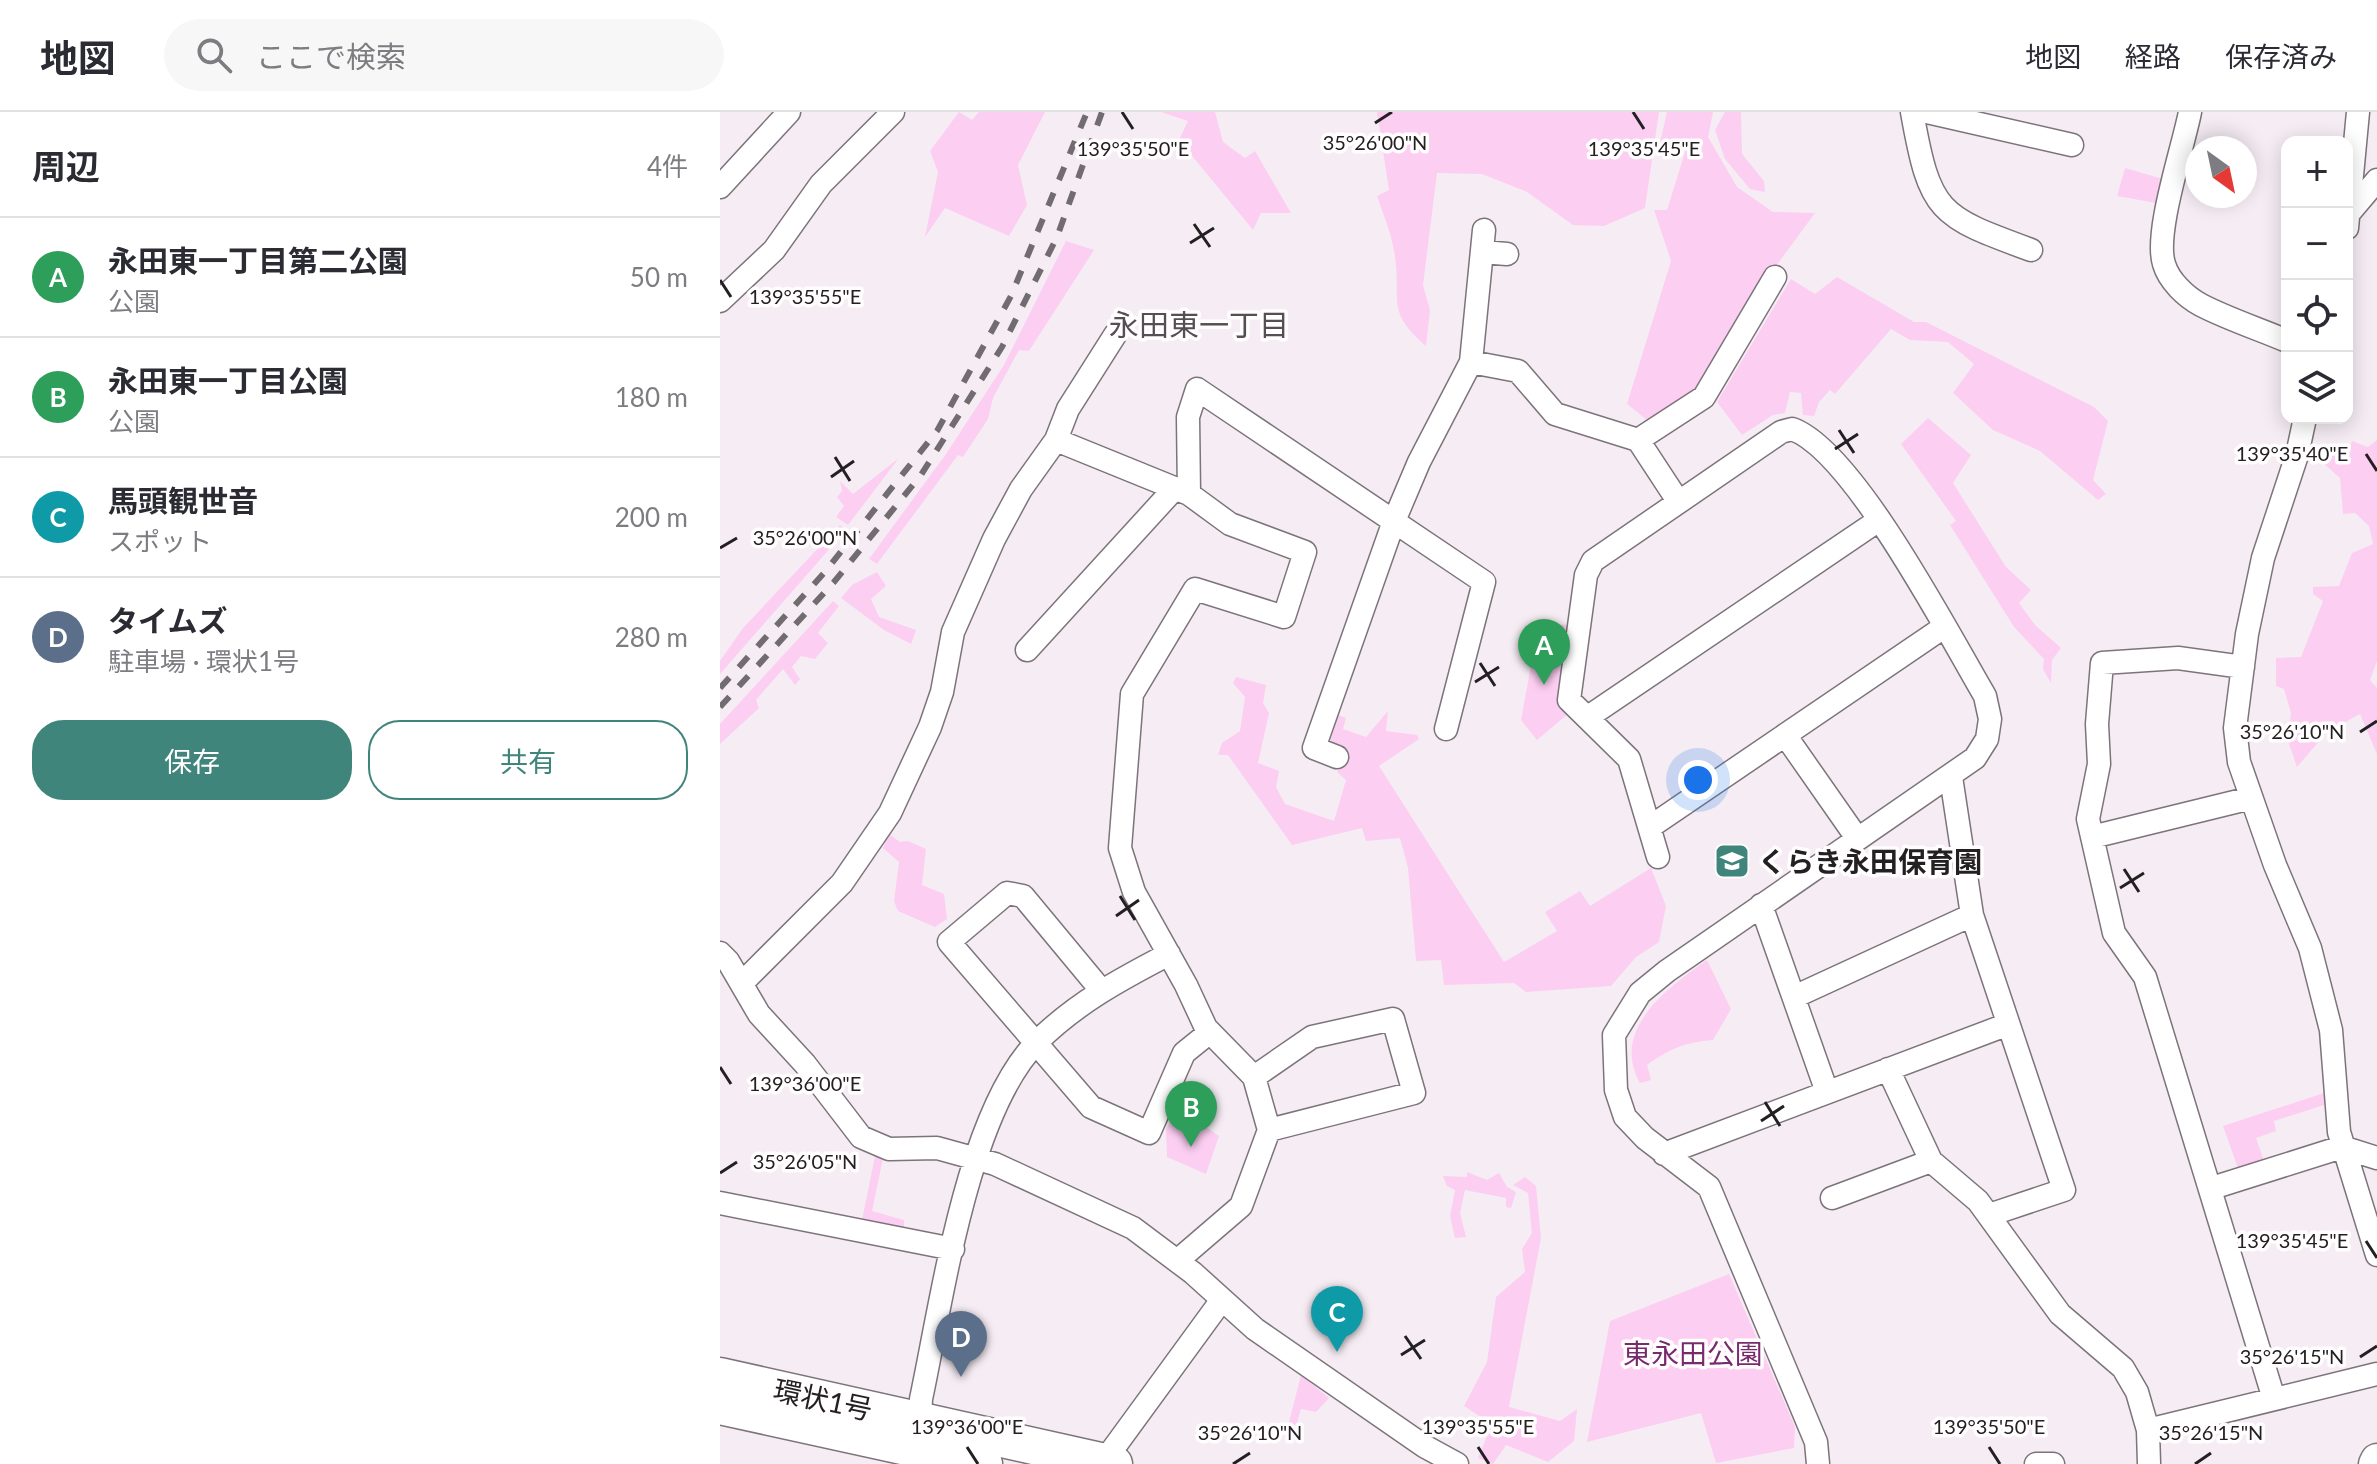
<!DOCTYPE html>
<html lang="ja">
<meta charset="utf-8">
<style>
:root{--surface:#fff;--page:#f7f7f7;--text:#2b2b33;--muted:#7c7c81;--line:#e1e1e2;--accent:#3f857b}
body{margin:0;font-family:Lato,"Noto Sans JP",sans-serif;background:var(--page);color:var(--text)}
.controls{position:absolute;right:24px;top:24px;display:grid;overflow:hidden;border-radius:16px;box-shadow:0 4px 20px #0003}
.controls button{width:72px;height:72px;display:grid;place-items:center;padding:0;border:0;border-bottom:2px solid var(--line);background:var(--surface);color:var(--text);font:40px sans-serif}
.compass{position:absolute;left:1465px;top:24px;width:72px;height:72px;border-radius:50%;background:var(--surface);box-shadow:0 4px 20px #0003;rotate:147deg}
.you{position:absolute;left:978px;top:668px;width:28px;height:28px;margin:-20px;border:6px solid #fff;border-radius:50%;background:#1a73e8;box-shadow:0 0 0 12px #1a73e833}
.badge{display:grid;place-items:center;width:52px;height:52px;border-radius:50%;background:var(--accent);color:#fff;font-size:26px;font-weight:700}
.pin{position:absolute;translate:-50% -66px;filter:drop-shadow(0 2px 4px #0008)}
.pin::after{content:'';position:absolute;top:42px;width:28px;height:24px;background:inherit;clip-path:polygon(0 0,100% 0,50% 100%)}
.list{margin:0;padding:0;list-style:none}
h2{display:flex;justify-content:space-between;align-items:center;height:104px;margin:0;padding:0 32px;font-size:34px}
h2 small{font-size:26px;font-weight:400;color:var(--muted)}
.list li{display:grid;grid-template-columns:52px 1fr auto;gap:24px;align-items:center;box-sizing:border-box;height:120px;padding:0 32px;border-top:2px solid var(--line)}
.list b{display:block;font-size:30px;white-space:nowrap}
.list p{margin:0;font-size:26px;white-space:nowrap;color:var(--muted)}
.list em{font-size:26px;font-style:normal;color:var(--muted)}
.actions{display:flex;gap:16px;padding:24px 32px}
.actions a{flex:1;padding:18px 0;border:2px solid var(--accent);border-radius:32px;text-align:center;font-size:28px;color:var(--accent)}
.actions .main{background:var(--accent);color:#fff}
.icon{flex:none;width:44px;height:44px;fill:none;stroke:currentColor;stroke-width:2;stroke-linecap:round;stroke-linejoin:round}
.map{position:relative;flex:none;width:1657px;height:1352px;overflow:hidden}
header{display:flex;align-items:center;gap:48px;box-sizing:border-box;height:112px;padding:0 40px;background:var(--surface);border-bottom:2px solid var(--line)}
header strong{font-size:38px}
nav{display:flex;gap:44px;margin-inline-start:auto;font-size:28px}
.search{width:560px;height:72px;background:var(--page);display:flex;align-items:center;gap:20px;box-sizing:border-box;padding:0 28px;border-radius:44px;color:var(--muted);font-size:30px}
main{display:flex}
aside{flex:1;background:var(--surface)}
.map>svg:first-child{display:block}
.green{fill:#fccef2}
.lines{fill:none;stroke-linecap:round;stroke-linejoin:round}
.street-casing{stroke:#7c747a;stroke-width:25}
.secondary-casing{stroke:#7c747a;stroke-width:35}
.primary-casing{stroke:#7c747a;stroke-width:39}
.street{stroke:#fff;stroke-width:22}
.secondary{stroke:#fff;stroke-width:32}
.primary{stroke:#fff;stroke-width:36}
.rail{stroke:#716c70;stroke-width:6;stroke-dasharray:14 14;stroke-linecap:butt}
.ticks{fill:none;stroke:#232022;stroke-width:3}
.labels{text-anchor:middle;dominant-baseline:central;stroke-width:7;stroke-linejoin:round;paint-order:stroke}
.poi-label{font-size:28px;font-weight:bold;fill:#232022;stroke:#fffdfe;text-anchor:start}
.park-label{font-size:28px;fill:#772b6d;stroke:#fffdfe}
.street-label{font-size:28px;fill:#232022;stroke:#fffdfe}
.neighbourhood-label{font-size:30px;fill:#554e53;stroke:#fffdfe}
.ticks-label{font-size:20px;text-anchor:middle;fill:#232022;stroke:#fffdfe;stroke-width:7;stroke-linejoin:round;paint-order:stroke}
</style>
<header>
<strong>地図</strong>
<div class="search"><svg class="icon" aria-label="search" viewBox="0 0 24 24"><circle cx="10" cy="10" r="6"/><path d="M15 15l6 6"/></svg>ここで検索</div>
<nav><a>地図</a><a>経路</a><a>保存済み</a></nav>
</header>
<main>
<aside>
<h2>周辺<small>4件</small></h2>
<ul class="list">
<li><span class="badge" style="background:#2e9e5b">A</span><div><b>永田東一丁目第二公園</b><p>公園</p></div><em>50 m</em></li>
<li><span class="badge" style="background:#2e9e5b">B</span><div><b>永田東一丁目公園</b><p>公園</p></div><em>180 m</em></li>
<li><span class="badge" style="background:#0f9aa8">C</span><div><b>馬頭観世音</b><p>スポット</p></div><em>200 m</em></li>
<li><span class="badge" style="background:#5c6f8a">D</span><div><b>タイムズ</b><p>駐車場 · 環状1号</p></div><em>280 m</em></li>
</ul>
<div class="actions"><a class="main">保存</a><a>共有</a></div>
</aside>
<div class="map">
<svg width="1657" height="1352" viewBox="0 0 1657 1352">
<rect width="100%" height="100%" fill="#f6edf4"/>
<!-- green -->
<path class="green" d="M239,0L252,8L259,0H325L298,53L307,93L289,124L225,96L205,125L218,60L210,39Z
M441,0H495L503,30L525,46L535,39L571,101H541L533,118L459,28L468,9Z
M657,0H939L925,96L884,114L853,113L807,80L762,62L717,61L703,173L710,198L706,234C663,198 683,185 674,139C671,120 663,102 657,84L669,78Z
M947,0H993L988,25L1017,75L1053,100L1095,101L1056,154L979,283L927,308L907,292L951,149L934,98H947L966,37L940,31Z
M1005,0H1021L1022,42L1044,69L1045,80L1030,77L1005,47L995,18Z
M1405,56L1443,67L1436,91L1397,84Z
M346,129L374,138L309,239L299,238L273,286L268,307L243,345L238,343L157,452L149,447L226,342L284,253Z
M1117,165L1194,210H1206L1374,295L1388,309L1373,368L1386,382L1378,388L1320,339L1273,318L1233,281L1254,252L1228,230L1190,228L1171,217L1115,282L1110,278L1099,290L1094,304L1083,303L1081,281L1070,280L1065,301L1053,303L1022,323L997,290L1071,167L1095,182Z
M1208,306L1251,343L1233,371L1286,455L1311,478L1299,491L1315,513L1341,536L1332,548L1331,571L1323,557L1324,547L1294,515L1230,413L1236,409L1181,332Z
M1657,328V549L1650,568L1657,576V642L1640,602L1607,620L1577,655L1568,629L1571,601L1564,577L1556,574V546L1581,545L1603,489L1593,482V475L1619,474L1632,441L1653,432L1649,414L1635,401L1623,402L1620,366L1601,349L1604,340L1627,344L1632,329L1648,335Z
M179,346L128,413L116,405L124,394L117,385L122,379L120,369L133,382Z
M120,413L126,418L0,562V549L23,516Z
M157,460L166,474L151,487L159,505L196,518L191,532L164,518L121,486L132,473Z
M113,489L119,494L98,521L108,531L95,547L81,544L72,555L80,567L75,573L63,557L36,588L39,596L0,632V612Z
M819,510L847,513L838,593L848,602L817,628L801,608Z
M516,565L546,573L543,591L549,601L538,651L559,659L556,675L565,692L614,709L626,668L617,660L627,642L609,634L618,603L626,606L623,617L646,625L668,599L666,619L697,623L699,627L659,654L784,850L837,819L825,800L860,779L870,794L931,756L946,794L939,830L916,845L891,874L806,880L794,871L724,873L721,848L696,849L688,756L680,726L646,729L642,716L572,733L508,643H498L502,631L520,619L525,585L513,571Z
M169,722L180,730L188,729L206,737L202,773L224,782L227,807L215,815L178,799L174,789L179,750L163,736Z
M987,848L1011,897L993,928C966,930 949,937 927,953L931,968L920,971C890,918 947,876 987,848Z
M1604,981L1607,992L1554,1009L1556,1019L1536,1026L1545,1052L1519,1059L1503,1014Z
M459,996L499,1024L486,1062L447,1045L446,1017Z
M155,1044L163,1046L152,1099L184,1108V1119L142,1108Z
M747,1060L767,1068L779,1061L787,1075L796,1080L791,1096L786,1095V1086L745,1078L740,1101L746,1125L735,1126L730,1104L735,1078L727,1074L723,1064L747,1065Z
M805,1065L816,1074L821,1126L789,1295L840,1309L857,1297L854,1329L828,1350L786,1333L773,1352L758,1346L772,1312L744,1294L767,1250L776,1185L805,1160L802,1137L812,1121L808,1081L793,1073Z
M1009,1162L1075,1315L1074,1336L996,1351L981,1301L867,1330L890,1209Z
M581,1263L609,1286L596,1300L581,1297L572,1328L565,1326Z"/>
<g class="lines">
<defs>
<path id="street" d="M1192,0C1210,101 1218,104 1311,138
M1207,0L1352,33
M1470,0C1463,36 1434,121 1444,152C1449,169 1466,185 1481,193C1508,207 1539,217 1567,229
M0,75L69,0
M1630,100L1657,68
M1627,116L1638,0
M762,140L787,142
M0,189L54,138L101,72L173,0
M751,250L764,118
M1585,306L1577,343L1543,446L1527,522L1515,616L1519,650L1555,753L1590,836L1611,918L1619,1020L1657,1143
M336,328L469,382L510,412L585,440L564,505L475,477L412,582L400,736L414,780L466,873L486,916L534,965L592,925L673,907L694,981L549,1018L521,1094L457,1149
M918,328L958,389
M469,382L468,305L477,277L764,470L726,617
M307,538L455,376
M1523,555L1458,546L1382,551L1377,612L1379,652L1368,707L1394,821L1425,865L1554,1287
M868,605L1159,408
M1065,623L1137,726
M617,645L594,636L674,409L699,350L751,250L798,259L835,302L918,328L984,285L1055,165
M1231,665L1252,803L1344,1078L1269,1103
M930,715L1224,515
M1372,725L1531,686
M938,745L909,647L849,588L866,463L873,449L1061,320L1072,317C1133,338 1229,523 1265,584L1270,607L1267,627L1255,646L947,859L920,881L894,923L896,978L905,1005L925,1026L989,1075L1096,1330L1098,1352
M1041,793L1107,980
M0,841L8,849L39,902L85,952L141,1025L169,1037L217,1036L275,1052L413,1116L473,1161L535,1217L704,1334L737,1352
M22,871L122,771L170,701L210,615L222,580L233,520L274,427L301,377L336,328L348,297L395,223
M381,878L303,784L287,781L229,830L371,995L429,1021L464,941L490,920
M1074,885L1252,803
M1168,957L1211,1049L1258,1089L1340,1202L1403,1256L1417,1280L1428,1318L1429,1352
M534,965L549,1018
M944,1042L1286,913
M1492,1076L1622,1035L1657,1046
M1112,1086L1211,1049
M0,1091L233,1137
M200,1307L201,1287C222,1189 247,1001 317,930C356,891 401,867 449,842
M1428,1318L1657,1262
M382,1352L501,1189
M1316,1352H1333"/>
<path id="secondary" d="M1655,1352L1657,1348"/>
<path id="primary" d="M0,1264L394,1352
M0,1294L264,1352"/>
</defs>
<!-- street casing -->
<use href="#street" class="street-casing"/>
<!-- secondary casing -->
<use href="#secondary" class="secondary-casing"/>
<!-- primary casing -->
<use href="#primary" class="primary-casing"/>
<!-- street -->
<use href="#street" class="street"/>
<!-- secondary -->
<use href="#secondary" class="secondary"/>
<!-- primary -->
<use href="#primary" class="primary"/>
<!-- rail -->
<path class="rail" d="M0,576L104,461L217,319L291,184L367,0
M0,595L114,470L201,363L282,235L337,125L382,0"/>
</g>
<!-- ticks -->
<path class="ticks" d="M402,0L413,17M913,0L924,17M655,11L672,0M474,112L490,135M470,131L494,116M0,168L11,185M1119,318L1134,341M1115,337L1138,322M1646,342L1657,359M115,345L130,369M111,365L134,349M0,436L17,426M760,551L775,574M755,570L779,555M1640,620L1657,609M1404,757L1419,780M1400,776L1424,761M400,784L415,808M396,804L419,788M0,955L11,972M1045,990L1060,1014M1041,1009L1064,994M0,1061L17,1050M1646,1129L1657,1146M685,1224L701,1247M681,1243L705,1228M1640,1245L1657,1234M247,1335L258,1352M758,1335L769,1352M1269,1335L1280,1352M513,1352L530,1341M1475,1352L1491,1341"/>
<!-- icons -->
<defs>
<symbol id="school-square" viewBox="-11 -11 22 22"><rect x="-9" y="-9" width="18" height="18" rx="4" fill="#3f857b" stroke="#fffdfe"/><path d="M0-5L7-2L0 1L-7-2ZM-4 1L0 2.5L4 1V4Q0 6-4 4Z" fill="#fff"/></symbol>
</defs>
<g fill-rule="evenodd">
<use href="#school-square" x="992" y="729" width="40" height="40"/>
</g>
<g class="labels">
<!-- poi labels -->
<g class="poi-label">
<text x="1038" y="749">くらき永田保育園</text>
</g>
<!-- park labels -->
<g class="park-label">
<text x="973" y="1241">東永田公園</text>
</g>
<!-- street labels -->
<g class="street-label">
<text transform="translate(103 1287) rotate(12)">環状1号</text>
</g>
<!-- neighbourhood labels -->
<g class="neighbourhood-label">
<text x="479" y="212">永田東一丁目</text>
</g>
</g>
<g class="ticks-label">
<text x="655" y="38">35°26'00"N</text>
<text x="413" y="44">139°35'50"E</text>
<text x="924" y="44">139°35'45"E</text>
<text x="85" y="192">139°35'55"E</text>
<text x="1572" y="349">139°35'40"E</text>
<text x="85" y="433">35°26'00"N</text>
<text x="1572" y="627">35°26'10"N</text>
<text x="85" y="979">139°36'00"E</text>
<text x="85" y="1057">35°26'05"N</text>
<text x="1572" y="1136">139°35'45"E</text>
<text x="1572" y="1252">35°26'15"N</text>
<text x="247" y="1322">139°36'00"E</text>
<text x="758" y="1322">139°35'55"E</text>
<text x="1269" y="1322">139°35'50"E</text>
<text x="530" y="1328">35°26'10"N</text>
<text x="1491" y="1328">35°26'15"N</text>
</g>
</svg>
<div class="controls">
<button>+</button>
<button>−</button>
<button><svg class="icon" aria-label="locate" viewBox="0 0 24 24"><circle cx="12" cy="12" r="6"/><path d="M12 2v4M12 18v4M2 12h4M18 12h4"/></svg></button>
<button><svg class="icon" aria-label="layers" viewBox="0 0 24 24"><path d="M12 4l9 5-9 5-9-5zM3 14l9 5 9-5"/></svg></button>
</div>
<svg class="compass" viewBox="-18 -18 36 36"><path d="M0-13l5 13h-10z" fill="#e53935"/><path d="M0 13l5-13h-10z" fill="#7c7c81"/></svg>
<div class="you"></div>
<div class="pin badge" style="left:824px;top:573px;background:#2e9e5b">A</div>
<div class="pin badge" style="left:471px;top:1035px;background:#2e9e5b">B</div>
<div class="pin badge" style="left:617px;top:1240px;background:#0f9aa8">C</div>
<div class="pin badge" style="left:241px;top:1265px;background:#5c6f8a">D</div>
</div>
</main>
